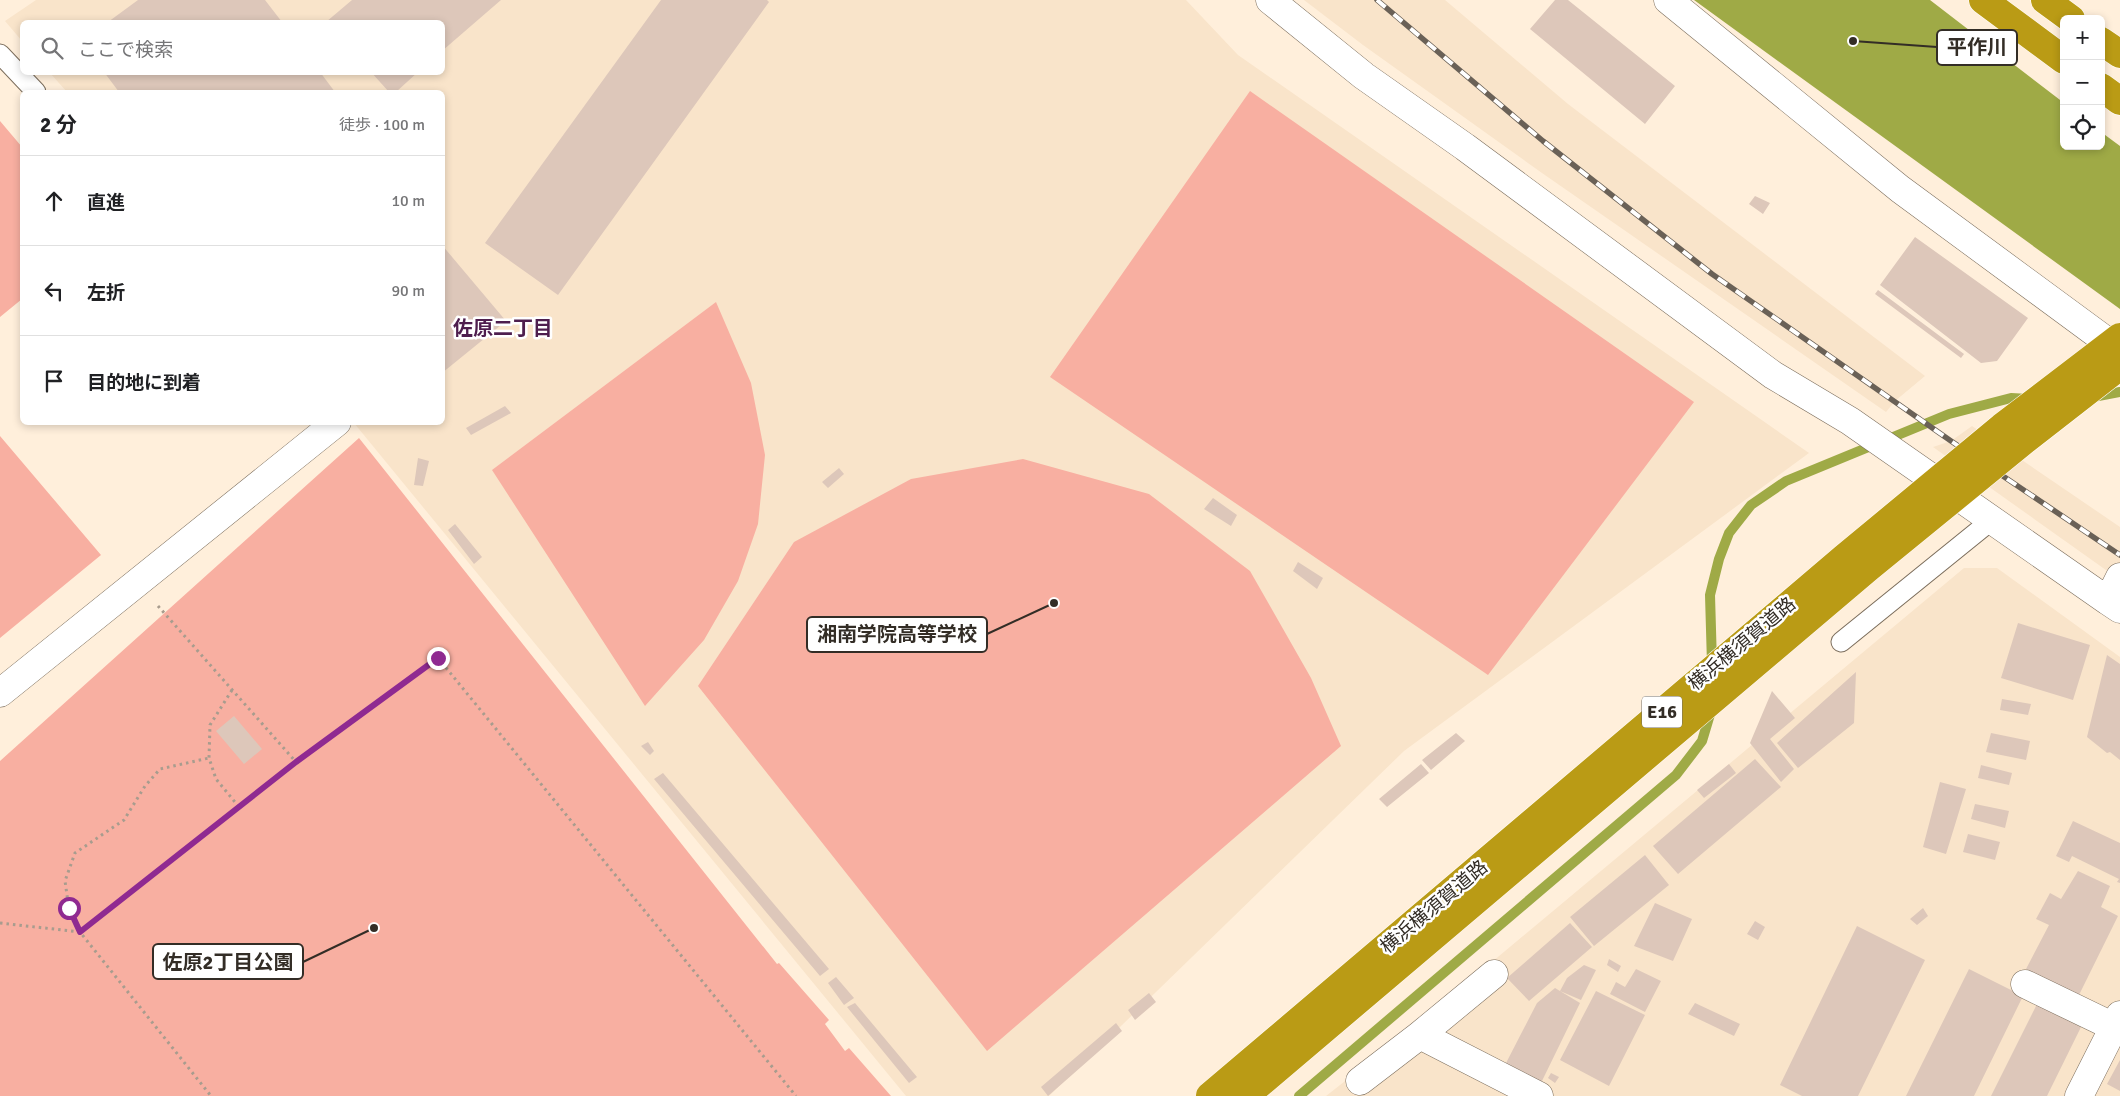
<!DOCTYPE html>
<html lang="ja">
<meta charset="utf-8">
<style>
:root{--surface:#fff;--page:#f2f2f2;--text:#202124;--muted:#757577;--line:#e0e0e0}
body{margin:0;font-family:Signika,"Noto Sans JP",sans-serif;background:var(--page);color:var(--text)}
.controls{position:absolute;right:15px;top:15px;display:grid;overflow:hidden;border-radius:8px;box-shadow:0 2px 8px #0003}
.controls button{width:45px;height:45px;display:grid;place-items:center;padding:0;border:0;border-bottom:1px solid var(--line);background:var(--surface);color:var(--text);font:25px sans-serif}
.stop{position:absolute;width:15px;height:15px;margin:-11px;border:4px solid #8f2a91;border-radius:50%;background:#fff}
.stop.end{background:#8f2a91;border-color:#fff;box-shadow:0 1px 5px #0008}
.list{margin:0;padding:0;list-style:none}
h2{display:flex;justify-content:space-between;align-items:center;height:65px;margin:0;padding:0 20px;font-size:21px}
h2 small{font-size:16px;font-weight:400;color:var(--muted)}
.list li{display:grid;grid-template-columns:32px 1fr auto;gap:15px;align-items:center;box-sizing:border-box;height:90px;padding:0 20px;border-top:1px solid var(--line)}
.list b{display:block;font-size:19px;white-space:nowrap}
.list em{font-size:16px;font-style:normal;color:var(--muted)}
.icon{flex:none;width:28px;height:28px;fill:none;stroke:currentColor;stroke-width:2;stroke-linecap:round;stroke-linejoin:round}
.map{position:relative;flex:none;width:2120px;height:1096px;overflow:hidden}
.search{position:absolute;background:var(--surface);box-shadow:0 2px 8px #0003;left:20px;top:20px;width:425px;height:55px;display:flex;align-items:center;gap:12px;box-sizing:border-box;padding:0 18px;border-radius:8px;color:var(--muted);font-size:19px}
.panel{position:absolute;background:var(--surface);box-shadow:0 2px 8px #0003;left:20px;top:90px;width:425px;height:335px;border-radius:8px}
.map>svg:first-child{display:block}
.built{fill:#f9e4ca}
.green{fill:#f8afa1}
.water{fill:#9faa46}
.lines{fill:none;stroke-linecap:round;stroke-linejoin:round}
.stream{stroke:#9faa46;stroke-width:10}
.building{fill:#ddc7ba}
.lane-casing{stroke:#7b6d5c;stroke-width:21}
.street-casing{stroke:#7b6d5c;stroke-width:29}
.secondary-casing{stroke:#7b6d5c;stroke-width:29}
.highway-casing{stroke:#fff;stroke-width:29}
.path{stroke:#a89c8e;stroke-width:3;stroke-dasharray:2.5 4;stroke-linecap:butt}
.lane{stroke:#fff;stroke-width:19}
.street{stroke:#fff;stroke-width:28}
.secondary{stroke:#fff;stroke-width:28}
.highway{stroke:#ba9b15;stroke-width:28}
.rail-casing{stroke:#6a6157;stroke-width:5.5}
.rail{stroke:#fff;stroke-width:4;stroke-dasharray:11;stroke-linecap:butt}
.highway-bridge-casing{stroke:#fff;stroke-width:29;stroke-linecap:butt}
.highway-bridge{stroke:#ba9b15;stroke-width:28}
.route{stroke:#8f2a91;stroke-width:6}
.labels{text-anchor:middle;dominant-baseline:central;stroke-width:5;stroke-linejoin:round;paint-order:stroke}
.shield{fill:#fff;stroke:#706c67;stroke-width:1}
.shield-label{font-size:18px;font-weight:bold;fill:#332d26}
.street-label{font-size:19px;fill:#332d26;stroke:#fff}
.neighbourhood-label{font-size:20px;font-weight:bold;fill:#4e1e4e;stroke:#fff}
.leader{fill:none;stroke:#332d26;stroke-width:2}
.callout-dot{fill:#332d26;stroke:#fff;stroke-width:2}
.callout{fill:#fff;stroke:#332d26;stroke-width:2}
.callout-label{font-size:20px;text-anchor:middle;font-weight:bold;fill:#332d26}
</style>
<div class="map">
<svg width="2120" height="1096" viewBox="0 0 2120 1096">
<rect width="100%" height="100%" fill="#ffefdb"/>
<!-- built -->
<path class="built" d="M36,0H1186L1238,55L1809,453L1404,751L1049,1096H906L354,423L442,422V92H67L50,73L442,72V22H22V41L5,21Z
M1304,0H1445L1568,104L1925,376L1895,401L1886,412L1542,173L1363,45Z
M1972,426L2120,527V580L1933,447L1951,441Z
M1964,568H1997L2120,657V1096H1326L1414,1027Z"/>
<!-- green -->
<path class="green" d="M1250,91L1694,402L1488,675L1050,377Z
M0,121L22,147V299L0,317Z
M716,302L751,383L765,455L758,524L738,581L704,640L645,706L492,470Z
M0,436L101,555L0,638Z
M359,438L777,964L779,963L829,1020L825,1024L845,1051L849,1048L891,1096H0V761Z
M1023,459L1149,494L1250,571L1311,678L1341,746L987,1051L698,686L794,542L911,479Z"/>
<!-- water -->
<path class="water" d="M1694,0H1930L2064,103V146H2101V132L2120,146V309Z"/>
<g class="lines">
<!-- stream -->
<path class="stream" d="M2093,397L2120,392
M1712,664L1710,595L1719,559L1729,533L1751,505L1786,481L1949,414L2011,398L2029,399
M1299,1096L1676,775L1702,741L1711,711"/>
</g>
<!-- building -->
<path class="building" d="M138,0H265L282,22H108Z
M352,0H501L442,51V22H326Z
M661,0H767L769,2L558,295L485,243Z
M1555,0H1568L1675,86L1645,124L1530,29Z
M104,72H320L335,92H119Z
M371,72H418L396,92H389Z
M1755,196L1770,203L1763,214L1749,204Z
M1915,237L2028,318L1997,361L1981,363L1880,285Z
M442,245L506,321L442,373Z
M1878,290L1964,354L1961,358L1875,294Z
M505,406L511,413L471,435L466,428Z
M418,458L429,461L423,486L414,485Z
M839,468L844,474L828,488L822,482Z
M1213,498L1237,515L1231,526L1204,509Z
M455,524L482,557L474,564L448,530Z
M1298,562L1323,578L1317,589L1293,571Z
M2018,623L2090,645L2073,700L2001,678Z
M2107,655L2120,664V760L2110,752L2107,753L2087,737Z
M1856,672L1854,723L1798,768L1777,743Z
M1772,691L1795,718L1770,739L1794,769L1781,782L1750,743Z
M2002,699L2031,704L2028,715L2000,710Z
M234,716L262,749L244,764L216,731Z
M1456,733L1465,741L1431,770L1422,760Z
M1991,733L2030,741L2026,760L1986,752Z
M648,742L654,751L650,755L641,746Z
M1755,759L1781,787L1678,874L1653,846Z
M1421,764L1429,773L1387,807L1379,799Z
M1729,764L1736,773L1704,798L1697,790Z
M1981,765L2012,773L2009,785L1978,778Z
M663,773L829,969L820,976L654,779Z
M1940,782L1966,789L1946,854L1923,847Z
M1975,804L2009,811L2005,828L1971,819Z
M2073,821L2120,843V883L2117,882L2119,879L2072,856L2069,862L2056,856Z
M1968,834L2000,842L1995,860L1963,852Z
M1645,855L1669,885L1594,946L1570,917Z
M2078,871L2110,886L2101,907L2118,916L2078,997L2026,969L2049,925L2036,919L2050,893L2061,899Z
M1655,903L1692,919L1673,961L1634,946Z
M1923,908L1928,916L1917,925L1910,919Z
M1755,921L1765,927L1758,940L1747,934Z
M1570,923L1592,947L1529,1001L1507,978Z
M1857,926L1925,960L1858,1096H1802L1780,1085Z
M1609,959L1621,966L1618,972L1607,965Z
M1584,965L1596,970L1581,1000L1560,991L1567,978Z
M1636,969L1661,981L1645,1012L1610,994L1616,982L1625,987Z
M1969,969L2023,996L1974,1096H1906Z
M836,977L854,998L844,1005L828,983Z
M1555,988L1580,1003L1541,1083L1505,1065L1537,1003Z
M1596,991L1645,1015L1609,1086L1560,1060Z
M1149,993L1156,1002L1135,1020L1128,1010Z
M855,1003L917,1077L909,1083L847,1007Z
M1695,1003L1740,1024L1734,1036L1688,1014Z
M2037,1004L2082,1025L2047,1096H1991Z
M1116,1023L1122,1031L1048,1096L1041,1087Z
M2120,1060V1091L2107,1084Z
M1551,1073L1559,1077L1555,1083L1548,1078Z"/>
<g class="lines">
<defs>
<path id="lane" d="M0,54L36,92
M1841,642L1993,519"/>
<path id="street" d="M1668,0L1900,189L2120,351
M1494,974L1420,1035L1539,1096
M2025,984L2114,1027
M1360,1081L1420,1035"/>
<path id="secondary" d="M1270,0L1364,76L1465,147L1773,375L1850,421L2108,601
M2120,577L2108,601L2120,609
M0,693L337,422
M2079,1096L2120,1015"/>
<path id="highway" d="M1983,0L2064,60
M2045,0L2071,19
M2101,41L2120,54
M2101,87L2120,101"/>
</defs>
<!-- lane casing -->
<use href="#lane" class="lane-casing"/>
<!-- street casing -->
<use href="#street" class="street-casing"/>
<!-- secondary casing -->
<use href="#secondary" class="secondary-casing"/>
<!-- highway casing -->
<use href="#highway" class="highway-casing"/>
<!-- path -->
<path class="path" d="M158,606L296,762L80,932L69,909L65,881L75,853L124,820L145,786L160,769L209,758
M232,690L210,725L209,758L216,779L239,807
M296,762L438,658L796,1096
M0,923L80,932L211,1096"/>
<!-- lane -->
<use href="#lane" class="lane"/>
<!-- street -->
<use href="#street" class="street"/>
<!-- secondary -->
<use href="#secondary" class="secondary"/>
<!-- highway -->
<use href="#highway" class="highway"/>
<defs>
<path id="rail" d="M1377,0L1543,141L1712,274L1951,441L2120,555"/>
</defs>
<!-- rail casing -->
<use href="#rail" class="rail-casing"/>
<!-- rail -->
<use href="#rail" class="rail"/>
<defs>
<path id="highway-bridge" d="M1210,1096L1844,558L2002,427L2120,337
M1245,1096L1868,568L2025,440L2120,366"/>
</defs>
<!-- highway-bridge casing -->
<use href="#highway-bridge" class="highway-bridge-casing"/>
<!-- highway-bridge -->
<use href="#highway-bridge" class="highway-bridge"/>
</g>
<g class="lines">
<!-- route -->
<path class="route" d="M69,908L80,932L296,762L438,658"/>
</g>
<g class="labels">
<!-- shield labels -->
<rect class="shield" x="1642" y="696.5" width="40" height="31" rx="4"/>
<g class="shield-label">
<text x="1662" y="712">E16</text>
</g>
<!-- street labels -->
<g class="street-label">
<text transform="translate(1742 644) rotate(-40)">横浜横須賀道路</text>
<text transform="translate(1434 907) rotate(-40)">横浜横須賀道路</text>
</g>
<!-- neighbourhood labels -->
<g class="neighbourhood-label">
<text x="503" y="328">佐原二丁目</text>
</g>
</g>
<!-- callouts -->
<path class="leader" d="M1853 41L1937 47M1054 603L987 634M374 928L303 962"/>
<g class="callout-dot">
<circle cx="1853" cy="41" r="5"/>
<circle cx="1054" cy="603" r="5"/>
<circle cx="374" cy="928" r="5"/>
</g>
<g class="callout">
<rect x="1937" y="30" width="80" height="35" rx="5"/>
<rect x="807" y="617" width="180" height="35" rx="5"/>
<rect x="153" y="944" width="150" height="35" rx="5"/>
</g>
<g class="callout-label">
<text x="1977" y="54">平作川</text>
<text x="897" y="641">湘南学院高等学校</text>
<text x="228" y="969">佐原2丁目公園</text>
</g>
</svg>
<div class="controls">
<button>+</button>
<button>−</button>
<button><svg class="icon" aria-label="locate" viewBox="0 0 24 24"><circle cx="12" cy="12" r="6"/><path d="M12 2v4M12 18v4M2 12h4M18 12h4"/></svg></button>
</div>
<div class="stop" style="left:69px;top:908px"></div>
<div class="stop end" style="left:438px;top:658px"></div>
<div class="search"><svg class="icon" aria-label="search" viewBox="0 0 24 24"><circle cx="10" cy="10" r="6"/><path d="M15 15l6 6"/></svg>ここで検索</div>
<section class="panel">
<h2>2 分<small>徒歩 · 100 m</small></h2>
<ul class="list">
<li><svg class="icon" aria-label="ahead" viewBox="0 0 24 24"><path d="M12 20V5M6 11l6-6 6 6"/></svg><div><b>直進</b></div><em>10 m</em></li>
<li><svg class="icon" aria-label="left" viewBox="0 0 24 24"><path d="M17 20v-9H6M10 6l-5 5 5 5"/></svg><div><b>左折</b></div><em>90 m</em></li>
<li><svg class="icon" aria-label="arrive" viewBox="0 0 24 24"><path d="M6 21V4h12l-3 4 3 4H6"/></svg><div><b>目的地に到着</b></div></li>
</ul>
</section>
</div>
